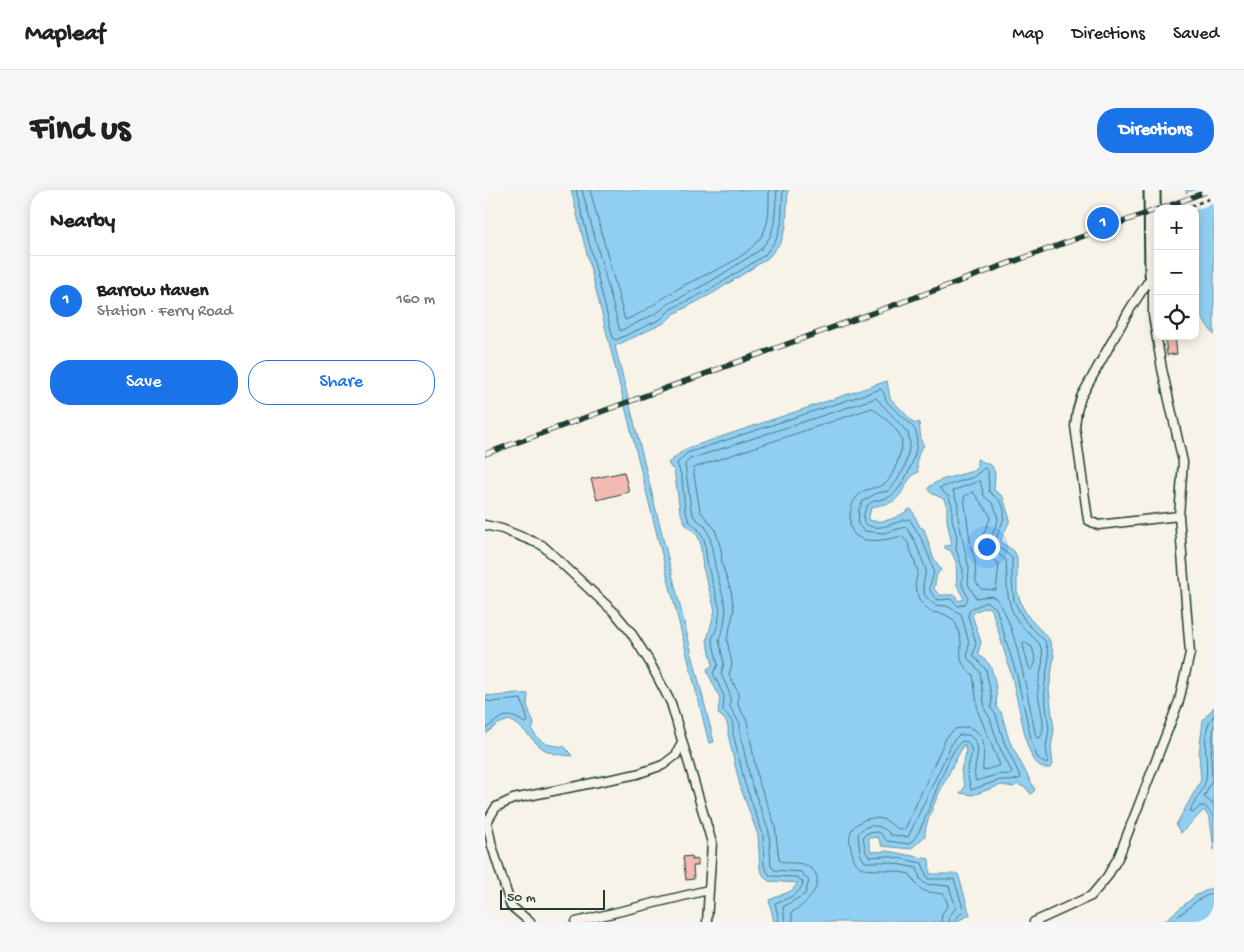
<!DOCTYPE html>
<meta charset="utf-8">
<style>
:root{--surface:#fff;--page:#f6f6f6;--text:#202124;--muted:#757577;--line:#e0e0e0;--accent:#1a73e8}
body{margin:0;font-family:"Gochi Hand",sans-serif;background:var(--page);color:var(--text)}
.controls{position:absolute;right:15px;top:15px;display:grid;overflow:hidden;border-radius:10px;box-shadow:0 2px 12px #0003}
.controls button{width:45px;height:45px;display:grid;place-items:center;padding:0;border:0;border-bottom:1px solid var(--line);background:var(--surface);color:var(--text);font:25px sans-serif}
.scale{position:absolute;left:15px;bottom:12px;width:105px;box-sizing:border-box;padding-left:5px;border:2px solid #1f3d34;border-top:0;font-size:14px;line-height:18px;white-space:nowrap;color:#1f3d34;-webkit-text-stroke:4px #f7f3e8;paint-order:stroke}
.you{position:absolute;left:501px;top:356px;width:18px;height:18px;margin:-12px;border:4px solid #fff;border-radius:50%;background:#1a73e8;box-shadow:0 0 0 8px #1a73e833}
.badge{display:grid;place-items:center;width:32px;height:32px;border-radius:50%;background:var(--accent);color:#fff;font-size:16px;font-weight:700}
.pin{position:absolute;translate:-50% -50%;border:2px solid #fff;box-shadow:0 1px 5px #0006}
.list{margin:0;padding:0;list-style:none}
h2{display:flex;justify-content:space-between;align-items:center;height:65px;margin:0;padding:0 20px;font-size:21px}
h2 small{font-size:16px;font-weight:400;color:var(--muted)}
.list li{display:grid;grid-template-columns:32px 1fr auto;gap:15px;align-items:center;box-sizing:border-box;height:90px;padding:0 20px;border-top:1px solid var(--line)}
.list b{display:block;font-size:19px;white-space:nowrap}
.list p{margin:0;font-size:16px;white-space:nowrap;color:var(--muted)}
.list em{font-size:16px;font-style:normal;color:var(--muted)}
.actions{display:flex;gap:10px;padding:15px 20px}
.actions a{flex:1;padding:11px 0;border:1px solid var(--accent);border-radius:20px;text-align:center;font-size:18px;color:var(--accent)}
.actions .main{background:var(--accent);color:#fff}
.icon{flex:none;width:28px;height:28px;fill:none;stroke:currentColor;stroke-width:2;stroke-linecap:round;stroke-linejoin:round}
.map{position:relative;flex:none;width:729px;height:732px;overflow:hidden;border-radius:20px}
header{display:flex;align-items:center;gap:30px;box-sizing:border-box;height:70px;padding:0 25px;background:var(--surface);border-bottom:1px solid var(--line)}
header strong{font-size:24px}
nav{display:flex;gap:28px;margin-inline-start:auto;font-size:18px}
.intro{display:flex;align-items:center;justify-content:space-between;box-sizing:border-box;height:120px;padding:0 30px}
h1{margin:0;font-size:35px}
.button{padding:12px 22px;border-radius:20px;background:var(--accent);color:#fff;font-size:18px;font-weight:700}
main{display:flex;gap:30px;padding:0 30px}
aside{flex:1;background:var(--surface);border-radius:20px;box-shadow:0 2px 12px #0003}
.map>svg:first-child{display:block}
.water{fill:#91cff2;stroke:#6395a6}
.pier{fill:#f7f3e8}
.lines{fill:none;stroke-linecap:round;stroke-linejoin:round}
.shore{stroke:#4d7780;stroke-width:1}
.building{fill:#f4b9b2;stroke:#1f3d34}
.lane-casing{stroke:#1f3d34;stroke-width:11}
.street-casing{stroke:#1f3d34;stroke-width:19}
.path{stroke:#1f3d34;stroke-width:2.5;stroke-dasharray:4 4;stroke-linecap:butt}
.lane{stroke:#f7f3e8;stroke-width:8}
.street{stroke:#f7f3e8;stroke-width:15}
.rail-casing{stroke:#1f3d34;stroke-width:5.5}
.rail{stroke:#f7f3e8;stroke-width:4;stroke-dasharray:11;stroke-linecap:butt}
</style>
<header>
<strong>Mapleaf</strong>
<nav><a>Map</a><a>Directions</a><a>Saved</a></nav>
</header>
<div class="intro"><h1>Find us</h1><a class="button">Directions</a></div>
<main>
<aside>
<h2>Nearby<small></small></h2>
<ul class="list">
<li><span class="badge">1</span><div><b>Barrow Haven</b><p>Station · Ferry Road</p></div><em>160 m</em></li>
</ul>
<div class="actions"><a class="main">Save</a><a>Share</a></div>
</aside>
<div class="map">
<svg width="729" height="732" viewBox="0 0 729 732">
<rect width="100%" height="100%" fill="#f7f3e8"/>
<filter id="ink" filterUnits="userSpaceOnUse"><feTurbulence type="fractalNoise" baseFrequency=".02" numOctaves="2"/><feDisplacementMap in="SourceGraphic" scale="10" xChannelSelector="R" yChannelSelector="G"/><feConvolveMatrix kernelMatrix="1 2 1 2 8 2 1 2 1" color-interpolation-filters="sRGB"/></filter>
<g filter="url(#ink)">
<!-- water -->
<path class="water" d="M86,0H303L301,36L296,52L283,68L230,102L189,124L179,133L130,156L229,552L224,553Z
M701,0H729V145L714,124L710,107V19H703Z
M402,191L405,208L430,234L434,232L436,251L439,256C432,261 431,274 433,282C422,286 420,302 410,310C404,315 394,314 386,318L383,330C399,334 412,328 425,319L427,320L435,337L439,339L448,367L456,380L452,384L449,399L455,405H470L473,411L479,409L472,395L471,372L466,361L460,358V356L467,355L462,330V317L459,309L446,303L443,298C453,287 478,286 492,279V269L507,276L510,283L509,300L518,307L525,330L516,349V352L529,361L532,367V401L537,416L544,428L564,449L569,465L564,500L569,540L566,557L568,575L565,578H558L548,570L542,554L527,487L507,420L502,417L491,421L487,425L496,452L493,463C496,468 501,470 504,474C510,484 513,506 511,517L516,522L524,550L550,600L546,604L541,598L532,594L529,597L516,595L488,605L475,603L480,597C479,592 476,585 476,581C477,570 484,565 479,554C470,572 438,629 440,646L426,659L397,656L393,647L383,648L386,662L402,661L444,669L445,684H473L485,725L470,732H289L284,710L306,701L313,693L284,691L280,688L275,679L273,645L255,596L243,544C244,534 241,529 233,524L235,508L223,483L222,479L228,475L222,450L230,420L218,378L215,351L211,343L201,335L195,321L189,279L186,278L183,273L200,259Z
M30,503L43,504L42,515L49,534L47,540C58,557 63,554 80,557L87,566C80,565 71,565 64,562C48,555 41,537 24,530L13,534L0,544V505L13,506Z
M729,517V660L725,629L719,620L696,643L691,635L716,590L714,564L718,530Z
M729,691V732H678L710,706L728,697Z"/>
<!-- pier -->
<path class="pier" d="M711,0H729V13L710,20L701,19L699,4Z"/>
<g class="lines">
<!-- shore -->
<path class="shore" d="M91,0L128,148L131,150L176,129L186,119L228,98L280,65L291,50L296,35L298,0
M97,0L135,141L172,123L183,114L225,92L275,60L285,47L289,34L292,0
M105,0L140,130C161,122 177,108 196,97C223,82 260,72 277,45C285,33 284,14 284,0
M495,291L499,306L508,314L512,323L513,331L505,350L508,360L521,370C523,394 519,415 536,435C541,442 551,448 555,455C562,470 553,484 553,500C553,514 563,536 555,548L551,547C545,521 529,416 507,406L491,408L483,394L484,379L473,328V315L468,301Z
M488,302L505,325V329L498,345V355L502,364L514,374L511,400L496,399L491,392L490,370L486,358L479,307Z
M539,452L547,457L551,471L547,480L544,478L538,455Z
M0,510L6,512L36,509L43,531L40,533C20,520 17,527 0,539
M729,525C714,543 724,568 721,589C719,600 709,611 705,621L708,623L715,616H720L729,627
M729,536L726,564L727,591L719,607L729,615
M294,732L290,713C300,709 316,706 318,692L312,687L285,686L279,676L278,644L260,594L248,543C249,533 246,527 238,521L239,506L228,483L233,475L227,449L233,435L235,419L223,377L219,349L214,340L204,331L200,320L197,288L192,273L202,263L396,199C400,203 399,208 403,213C409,220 426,232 430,240C438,255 420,296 407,305C401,311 389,308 383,315C379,319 378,328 379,333C392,344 411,331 424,329C434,342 444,363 448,379C451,393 436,396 453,410L466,409L473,416L480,414L483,408L477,395L478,380L471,359L472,347L467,329V315L463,306L454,298L489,287L499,278L503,280L504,301C507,305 511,307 514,310C526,326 514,335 511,350L513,356L527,368V391L529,411L540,431L560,451L564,466L559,500L564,539L561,557L563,571L561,574L552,567L547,553L532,486L511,418L502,412L485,419L483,426L491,453L488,465L501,480L507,509L506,518L511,525L519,552L536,588L526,591L515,590L486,600L482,582L487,561L483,552L477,551C457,567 441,644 424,654L402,651L394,642L382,643L378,647L381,662L384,667L402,666L437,673L443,689H469L479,721L472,727L470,732
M300,732L298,717L320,704L324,691L316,682L289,680L286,676L284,642L266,592L255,543V534L245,517V504L236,484L239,474L234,449L239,436L241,418L230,376L225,347L220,336L209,327L206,319L200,274L205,269L391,208L423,243L425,254L420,277L411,292L403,301L392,303L378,311L374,319L373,334L379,341L398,343L421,337L430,351L441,380L438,395L440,406L450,415L462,416L476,424L484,453L482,467L495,482L500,520L505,528L513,554L527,582L525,585L514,584L491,591C485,576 502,557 484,545H474L468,551L423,647L406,645C398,635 382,631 373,644L375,664L380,672H402L432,678L435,689L440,694L464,696L471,718L465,725L464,732
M307,732V722C325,713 348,684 317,674C310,672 300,674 294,670L290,635L273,590L262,531L253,515V502L244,485L247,474L242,450L249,420L246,401L237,374L236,359L230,339L215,321L208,278L387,218C396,224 412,238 416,248C420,256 408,287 401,293C392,300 379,296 371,308C366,314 365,323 365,330C364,359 401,350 417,346L423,353L433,381L430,395L434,410L446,422L459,424L469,430C472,436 476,447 476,454C475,471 475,473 488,485L493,522L515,575L498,581C497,564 506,545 483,537L470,539L461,548L420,639C410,640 409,635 402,631C390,625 375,629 367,639C364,646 364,651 366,658C371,684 381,679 401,680C409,680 417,683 425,684C436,704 438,701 459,704L463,715L457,724L456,732
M686,732L713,710L729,702"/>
</g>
<!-- building -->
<path class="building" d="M680,146H690L692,164L682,165Z
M139,282L144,302L112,310L106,289Z
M207,666V670L213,669V676H208L209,689L201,690L198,667Z"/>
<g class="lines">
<defs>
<path id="lane" d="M668,84L645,119L596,207L592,221L590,236L603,330L613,335L694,326
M0,335L17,339L57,355L130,423L145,441L164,471L186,513L227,653L222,732
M45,732L26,716L7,656L2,632L11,617L28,609L152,584L178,575L191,565L197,552
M91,732L223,700
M549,732L606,706L622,687L634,666L694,511L705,463L694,326L698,272L677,179L668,125V84"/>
<path id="street" d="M667,0L668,84"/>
</defs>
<!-- lane casing -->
<use href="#lane" class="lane-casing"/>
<!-- street casing -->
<use href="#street" class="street-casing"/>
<!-- path -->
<path class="path" d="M698,19L729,7"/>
<!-- lane -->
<use href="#lane" class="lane"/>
<!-- street -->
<use href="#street" class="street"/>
<defs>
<path id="rail" d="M675,19L726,0
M0,264L673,19"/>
</defs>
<!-- rail casing -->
<use href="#rail" class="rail-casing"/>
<!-- rail -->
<use href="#rail" class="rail"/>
</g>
</g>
</svg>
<div class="controls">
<button>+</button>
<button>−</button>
<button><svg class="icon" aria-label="locate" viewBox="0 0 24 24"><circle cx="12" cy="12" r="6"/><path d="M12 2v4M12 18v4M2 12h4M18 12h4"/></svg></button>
</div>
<div class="scale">50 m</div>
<div class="you"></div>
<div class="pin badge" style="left:618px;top:33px">1</div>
</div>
</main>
